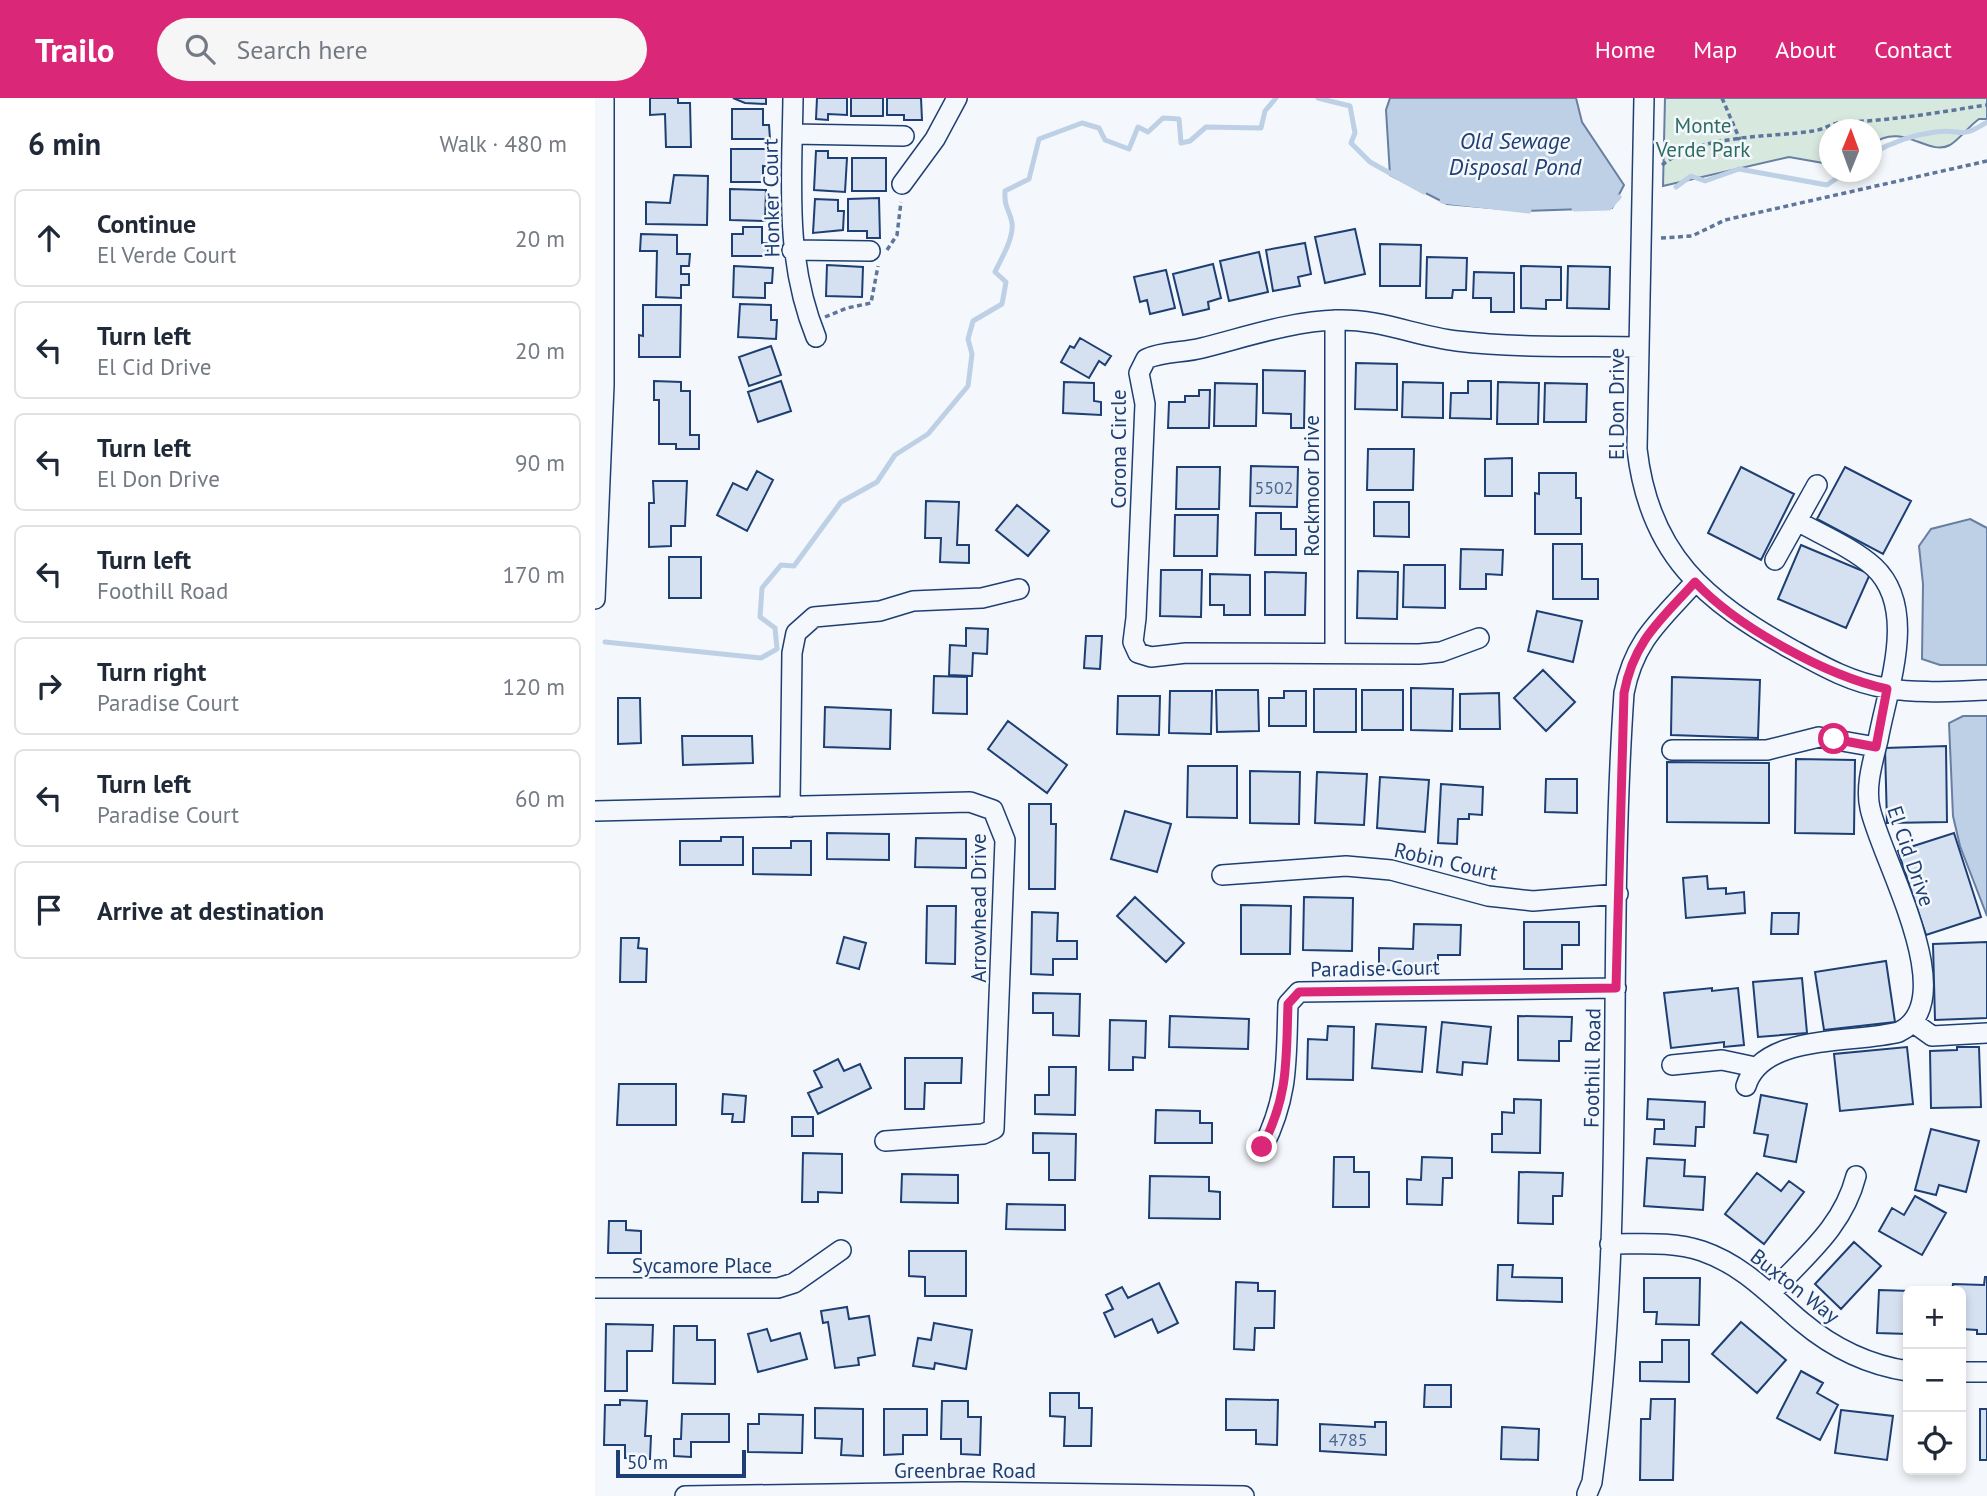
<!DOCTYPE html>
<meta charset="utf-8">
<style>
:root{--surface:#fff;--page:#f6f6f7;--text:#1f2937;--muted:#747a83;--line:#e0e1e3;--accent:#db2777}
body{margin:0;font-family:"PT Sans",sans-serif;background:var(--page);color:var(--text)}
.controls{position:absolute;right:21px;bottom:21px;display:grid;overflow:hidden;border-radius:10px;box-shadow:0 4px 10px #0003}
.controls button{width:63px;height:63px;display:grid;place-items:center;padding:0;border:0;border-bottom:2px solid var(--line);background:var(--surface);color:var(--text);font:35px sans-serif}
.compass{position:absolute;left:1224px;top:21px;width:63px;height:63px;border-radius:50%;background:var(--surface);box-shadow:0 4px 10px #0003;rotate:1deg}
.scale{position:absolute;left:21px;bottom:18px;width:130px;box-sizing:border-box;padding-left:7px;border:4px solid #1d3f73;border-top:0;font-size:19px;line-height:24px;white-space:nowrap;color:#1d3f73;-webkit-text-stroke:5px #f4f7fb;paint-order:stroke}
.stop{position:absolute;width:21px;height:21px;margin:-16px;border:5px solid #db2777;border-radius:50%;background:#fff}
.stop.end{background:#db2777;border-color:#fff;box-shadow:0 2px 7px #0008}
.list{margin:0;padding:0;list-style:none}
h2{display:flex;justify-content:space-between;align-items:center;height:91px;margin:0;padding:0 28px;font-size:30px}
h2 small{font-size:23px;font-weight:400;color:var(--muted)}
.list li{display:grid;grid-template-columns:46px 1fr auto;gap:21px;align-items:center;box-sizing:border-box;height:98px;margin:0 14px 14px;padding:0 14px;border:2px solid var(--line);border-radius:10px}
.list b{display:block;font-size:26px;white-space:nowrap}
.list p{margin:0;font-size:23px;white-space:nowrap;color:var(--muted)}
.list em{font-size:23px;font-style:normal;color:var(--muted)}
.icon{flex:none;width:38px;height:38px;fill:none;stroke:currentColor;stroke-width:2;stroke-linecap:round;stroke-linejoin:round}
.map{position:relative;flex:none;width:1392px;height:1398px;overflow:hidden}
header{display:flex;align-items:center;gap:42px;box-sizing:border-box;height:98px;padding:0 35px;background:var(--accent);color:#fff}
header strong{font-size:33px}
nav{display:flex;gap:38px;margin-inline-start:auto;font-size:24px}
.search{width:490px;height:63px;background:var(--page);display:flex;align-items:center;gap:18px;box-sizing:border-box;padding:0 24px;border-radius:38px;color:var(--muted);font-size:26px}
main{display:flex}
aside{flex:1;background:var(--surface)}
.map>svg:first-child{display:block}
.green{fill:#d7e8df;stroke:#687fa3;stroke-width:2}
.water{fill:#bed0e5;stroke:#687fa3;stroke-width:2}
.lines{fill:none;stroke-linecap:round;stroke-linejoin:round}
.stream{stroke:#bed0e5;stroke-width:5}
.building{fill:#d5e0f0;stroke:#1d3f73;stroke-width:2}
.minor-casing{stroke:#1d3f73;stroke-width:22}
.path{stroke:#5e769c;stroke-width:3.5;stroke-dasharray:5 3.5;stroke-linecap:butt}
.minor{stroke:#f4f7fb;stroke-width:19}
.route{stroke:#db2777;stroke-width:9}
.labels{text-anchor:middle;dominant-baseline:central;stroke-width:5;stroke-linejoin:round;paint-order:stroke}
.number-label{font-size:18px;fill:#4b6792}
.park-label{font-size:21px;fill:#2c6c60;stroke:#f4f7fb}
.street-label{font-size:21px;fill:#1d3f73;stroke:#f4f7fb}
.water-label{font-size:23px;font-style:italic;fill:#1d3f73;stroke:#f4f7fb}
</style>
<header>
<strong>Trailo</strong>
<div class="search"><svg class="icon" aria-label="search" viewBox="0 0 24 24"><circle cx="10" cy="10" r="6"/><path d="M15 15l6 6"/></svg>Search here</div>
<nav><a>Home</a><a>Map</a><a>About</a><a>Contact</a></nav>
</header>
<main>
<aside>
<h2>6 min<small>Walk · 480 m</small></h2>
<ul class="list">
<li><svg class="icon" aria-label="ahead" viewBox="0 0 24 24"><path d="M12 20V5M6 11l6-6 6 6"/></svg><div><b>Continue</b><p>El Verde Court</p></div><em>20 m</em></li>
<li><svg class="icon" aria-label="left" viewBox="0 0 24 24"><path d="M17 20v-9H6M10 6l-5 5 5 5"/></svg><div><b>Turn left</b><p>El Cid Drive</p></div><em>20 m</em></li>
<li><svg class="icon" aria-label="left" viewBox="0 0 24 24"><path d="M17 20v-9H6M10 6l-5 5 5 5"/></svg><div><b>Turn left</b><p>El Don Drive</p></div><em>90 m</em></li>
<li><svg class="icon" aria-label="left" viewBox="0 0 24 24"><path d="M17 20v-9H6M10 6l-5 5 5 5"/></svg><div><b>Turn left</b><p>Foothill Road</p></div><em>170 m</em></li>
<li><svg class="icon" aria-label="right" viewBox="0 0 24 24"><path d="M7 20v-9h11M14 6l5 5-5 5"/></svg><div><b>Turn right</b><p>Paradise Court</p></div><em>120 m</em></li>
<li><svg class="icon" aria-label="left" viewBox="0 0 24 24"><path d="M17 20v-9H6M10 6l-5 5 5 5"/></svg><div><b>Turn left</b><p>Paradise Court</p></div><em>60 m</em></li>
<li><svg class="icon" aria-label="arrive" viewBox="0 0 24 24"><path d="M6 21V4h12l-3 4 3 4H6"/></svg><div><b>Arrive at destination</b></div></li>
</ul>
</aside>
<div class="map">
<svg width="1392" height="1398" viewBox="0 0 1392 1398">
<rect width="100%" height="100%" fill="#f4f7fb"/>
<!-- green -->
<path class="green" d="M1070,0H1392V21H1384C1374,28 1365,41 1355,47C1333,59 1308,23 1277,46L1276,32H1234V66L1194,59L1068,88Z"/>
<!-- water -->
<path class="water" d="M795,0H981L987,24L1029,87L1017,110L930,113L852,106L795,77L791,12Z
M1375,421L1392,430V567H1345L1327,561L1328,486L1324,448L1336,431Z
M1368,618H1392V818L1365,748L1358,718L1354,625Z"/>
<g class="lines">
<!-- stream -->
<path class="stream" d="M723,0L755,8L760,35L756,45L775,64L829,94
M1276,56C1295,45 1318,37 1340,34C1368,30 1362,43 1392,24
M1081,89L1096,78L1110,83L1144,71L1232,87L1251,74
M847,103L934,113
M979,111L1014,110L1024,99
M10,544L166,560L182,551L180,530L165,519L167,490L186,467L199,468L246,404L282,384L300,357L333,336L373,288L377,256L373,241L378,223L407,206L411,184L400,174C406,161 419,140 417,125C415,112 409,111 410,93L434,81L444,41L487,25L504,30L510,42L534,51L543,29L553,34L568,20L584,21L586,45L595,43L611,29L666,30L670,13L681,0"/>
</g>
<!-- building -->
<path class="building" d="M55,0H83V5H95L96,49H71L70,16L55,17Z
M138,0H171V6L150,5Z
M222,0H252V17L233,16V22L221,21Z
M256,0H288V18H256Z
M292,0H326L327,22H309V17H292Z
M137,11H168V27H174L175,41H137Z
M136,51H175V69L168,68V84H136Z
M221,53H233V60H252L250,94L219,92Z
M257,60H291V93H257Z
M79,77L113,78L112,127L51,126V104L75,105Z
M135,91L171,92L170,123L135,122Z
M284,100L285,140H272V133H253V101Z
M220,101L243,102V113H249L248,132L218,135Z
M148,129H167V145H173V158H137V136H148Z
M760,131L770,176L730,185L720,139Z
M46,136L82,137V156H95L94,168H86V176H94V187H86V200L61,199L62,153H45Z
M710,145L716,176L703,179L705,188L678,193L671,152Z
M785,146L826,147L825,188H785Z
M664,154L673,194L634,203L625,163Z
M832,159L872,160L871,192H858L857,200H831Z
M618,166L626,200L613,204L614,211L588,217L578,176Z
M232,167L268,169L267,199L231,198Z
M139,168L178,170L177,185H170V200L138,199Z
M926,168L966,169V202H951V211L926,210Z
M973,168L1015,169L1014,211L972,210Z
M571,172L580,210L555,216L552,202L545,204L539,179Z
M879,174L919,175V214H896V200H878Z
M145,206L176,207V222H182L181,241L143,239Z
M48,207H86L85,259H44V237L48,238Z
M485,240L516,258L510,267L504,263L494,280L466,264L475,248L479,250Z
M176,248L186,277L154,288L144,259Z
M761,265L802,266V312L760,311Z
M668,272L710,273L709,330H696V316L668,315Z
M59,283L86,284V293H95V337H104V351H81V346H64V302H59Z
M186,283L196,313L163,324L153,294Z
M873,283H896V321L855,320L856,295H873Z
M469,284L499,285V303L506,304V317L468,315Z
M808,284L848,285V320L807,319Z
M903,284L944,285L943,326H902Z
M620,285L662,286L661,328H619Z
M950,285L992,286L991,324H949Z
M604,292H615L614,330H573L574,304H590V298H604Z
M773,351H819L818,392H772Z
M917,360V398H890V361Z
M656,368L703,369L702,409L655,408Z
M582,369H625L624,411H581Z
M1146,369L1199,396L1166,462L1113,435Z
M1250,369L1316,403L1288,456L1222,421Z
M162,373L178,382L152,433L122,417L138,385L152,392Z
M944,375H981V400H986V436H940V395L944,396Z
M58,383H92L90,428H76V448L54,449V405H59Z
M331,403L364,404L362,447H374V465L345,464L346,440H330Z
M779,404H814V439L779,438Z
M422,407L454,433L433,458L401,432Z
M661,415H686V431H701V457H660Z
M580,417H623L622,458H579Z
M958,446H987V481H1003V501H958Z
M1206,447L1275,476L1251,530L1183,501Z
M866,451L908,452L907,477L891,476V491H865Z
M74,459H106V500H74Z
M809,467H850V510L808,509Z
M566,472H607L606,519L565,518Z
M763,473L803,474L802,521L762,520Z
M670,474L711,475L710,517H670Z
M615,476L655,477V517H629V507H615Z
M942,513L987,523L978,564L933,553Z
M371,530L393,531L392,556L378,555L377,578L354,577L355,547L371,548Z
M491,538H507L505,571L489,570Z
M948,572L980,604L951,633L919,600Z
M339,578L372,579V616L338,615Z
M1077,579L1165,582L1163,640L1076,637Z
M816,590L858,591L857,633L816,632Z
M719,591H761V634H719Z
M621,592H663L664,633L622,634Z
M767,592H808V632H767Z
M575,593H617L616,636L574,635Z
M689,593H711V628H674V600H689Z
M904,595L905,631H865V596Z
M523,598H565L564,637L522,636Z
M23,600H45L46,645L23,646Z
M230,609L296,612L295,651L229,649Z
M413,623L472,667L452,695L393,651Z
M87,638H157L158,665L88,667Z
M1351,648L1352,724L1292,725L1290,650Z
M1201,661L1260,662L1259,736L1200,735Z
M1072,664L1174,665V725L1072,724Z
M593,668H642V720L592,719Z
M655,673L705,674L704,726L655,725Z
M722,674L772,676L769,727L720,725Z
M785,679L834,682L830,734L782,730Z
M951,681H982V715L950,714Z
M846,686L888,689L887,717L874,716V721H863L862,746L843,745Z
M434,706H456V726H461L460,791H434Z
M530,713L576,726L562,774L516,761Z
M232,735L294,736V762L232,761Z
M1359,735L1386,819L1331,837L1303,753Z
M126,739H148V767H85V743H126Z
M321,740L371,741V770L320,769Z
M196,743H216V777L158,776V750H196Z
M1112,778L1113,791L1131,790V796L1149,794L1150,815L1091,820L1088,780Z
M540,799L589,845L571,864L522,818Z
M709,799L758,800L757,853L708,852Z
M646,807L696,808L695,856H646Z
M332,808H361L360,866L331,865Z
M437,814L463,815L462,843H482V861H458V877L436,876Z
M1177,815H1204L1203,836H1176Z
M929,824H984V847H967V871H929Z
M819,826L866,827L865,857H843V873L784,872V850L818,851Z
M249,839L271,845L264,871L242,865Z
M26,840H44L43,850L52,851L51,884H25Z
M1392,844V920L1340,922L1338,846Z
M1291,863L1300,924L1229,932L1220,874Z
M1207,880L1212,935L1163,939L1158,884Z
M1117,890V893L1143,890L1149,947L1129,949V944L1076,950L1069,895Z
M438,895L485,896L484,938L458,937V915H438Z
M575,918L654,921L653,951L574,949Z
M923,918L977,919L976,943H964V963L923,962Z
M515,922L551,923L550,960L538,959V972H514Z
M847,924L896,929L892,966L868,964L867,977L842,974Z
M781,926L831,929L827,974L777,970Z
M733,928L759,929L758,982L712,981L713,941L732,942Z
M1312,949L1318,1006L1245,1013L1239,956Z
M1362,949H1384L1386,1009L1336,1010L1335,953L1362,952Z
M310,960H367L366,985H330L329,1011H310Z
M243,961L249,973L265,966L276,990L223,1016L213,995L227,989L219,973Z
M454,969H481L480,1017L440,1016V997H454Z
M24,986H81V1027H22Z
M128,996L151,998L149,1024H137L138,1016H127Z
M1166,997L1212,1006L1201,1064L1169,1058L1173,1037L1159,1035Z
M919,1001L946,1002L945,1055L897,1054V1036H907V1014L919,1015Z
M1053,1001L1110,1004L1109,1029H1101L1100,1048L1059,1046L1060,1031H1069V1022L1052,1021Z
M561,1012L605,1013V1025H617V1045H560Z
M197,1019H218V1038H197Z
M1336,1031L1384,1043L1371,1094L1344,1087L1341,1097L1320,1092Z
M438,1035L481,1036L480,1082H454V1055H438Z
M208,1055L247,1056V1095L223,1094V1104H207Z
M739,1059H759V1074H774V1109H738Z
M827,1059L857,1060V1080H848L847,1107L812,1106V1081L826,1082Z
M1052,1060L1090,1062L1089,1078L1110,1079L1108,1112L1049,1108Z
M924,1074L968,1075L967,1098H958V1126L923,1125Z
M1162,1075L1186,1093L1194,1083L1209,1094L1169,1146L1130,1116Z
M307,1076L363,1077V1105L306,1104Z
M555,1078L614,1079V1093L625,1094V1121L554,1120Z
M1320,1098L1351,1115L1327,1157L1284,1133L1297,1110L1309,1117Z
M412,1106L470,1107V1132L411,1131Z
M14,1123H31V1132L46,1133V1155H13Z
M1259,1144L1286,1168L1246,1211L1220,1186Z
M314,1153H371V1198H330V1179L314,1178Z
M903,1167H918L917,1179L967,1180V1204L902,1202Z
M1390,1179H1392V1236H1382V1232L1366,1231V1193H1357L1358,1186L1389,1187Z
M1049,1180H1105L1104,1227L1061,1226L1062,1214H1049Z
M641,1184L663,1185V1193H680L679,1230H660L659,1252L639,1251Z
M564,1185L583,1225L563,1235L557,1221L520,1239L509,1215L518,1211L511,1197L527,1189L533,1200Z
M1284,1192L1316,1193H1313V1236L1282,1235Z
M252,1209L254,1221L274,1218L280,1257L263,1260L264,1267L240,1270L233,1224L228,1225L226,1213Z
M1146,1224L1191,1262L1162,1295L1117,1256Z
M339,1225L377,1232L371,1271L340,1265L339,1271L318,1268L323,1240L336,1242Z
M11,1226L58,1227L57,1253H32V1293H10Z
M79,1228H102V1242H120V1286L78,1285Z
M172,1231L176,1243L205,1235L212,1261L163,1274L153,1236Z
M1067,1242H1094V1284L1045,1283V1264H1067Z
M1206,1273L1228,1285L1222,1295L1243,1307L1225,1342L1182,1320Z
M830,1287H856V1309H829Z
M455,1295H484V1310H497L496,1348H469L470,1319L455,1318Z
M631,1301L683,1302L682,1347L661,1346V1332H631Z
M1056,1301H1080L1078,1382H1045L1046,1321H1055Z
M25,1302L52,1303L50,1338H56L55,1361L30,1360V1347H9L10,1307H25Z
M347,1303H373V1319H386L385,1357L366,1356V1341H346Z
M220,1310L268,1311V1358L246,1357L247,1341L220,1340Z
M289,1311H332V1337H308V1356L289,1357Z
M1385,1311H1392V1362H1385Z
M1246,1312L1298,1318L1292,1362L1240,1355Z
M87,1316H134V1344H96V1359L79,1358V1341H86Z
M164,1316L208,1317L207,1355L153,1354V1326H164Z
M1366,1317H1369L1370,1357L1366,1358Z
M780,1324H791V1357L725,1353V1326L780,1329Z
M907,1329L944,1331L943,1362L906,1361Z"/>
<g class="lines">
<defs>
<path id="minor" d="M198,0C197,83 189,160 221,239
M1049,0L1042,351C1054,457 1110,503 1198,552C1227,568 1257,585 1291,590C1324,596 1359,593 1392,592
M198,36L309,38
M307,86L340,41L362,0
M197,152L275,153
M740,222V555
M1180,462L1222,387
M0,501L9,287V0
M884,540L846,554L824,556L591,555L556,559L543,555L538,544L541,520L550,306L544,275L551,261C568,253 588,255 607,250C651,239 697,223 742,222C787,221 820,238 862,243C922,250 983,248 1043,249
M1077,652H1172L1224,639L1281,649
M195,709L197,555L201,535L219,519L285,513L318,503L387,500L424,491
M0,713L375,704L398,712L410,742L399,1031L388,1036L290,1043
M627,777L751,768L796,772L893,798L938,803L1023,796
M1319,925L1337,938L1392,935
M1077,967L1127,962L1160,969
M1151,988C1167,935 1258,946 1304,934C1369,903 1285,759 1275,710C1270,688 1278,663 1283,642C1292,591 1324,511 1279,469C1258,450 1227,437 1202,423
M668,1049C694,997 691,962 693,906L704,894L1021,890
M1015,1146C1046,1146 1078,1143 1107,1153C1148,1167 1175,1197 1207,1224C1238,1250 1273,1267 1313,1273
M0,1190H183L199,1185L246,1152
M1176,1195C1210,1158 1248,1129 1261,1078
M1366,1274H1392
M992,1396L997,1384C1032,1122 1011,857 1029,595C1039,542 1066,522 1100,484
M90,1398L367,1394L649,1398"/>
</defs>
<!-- minor casing -->
<use href="#minor" class="minor-casing"/>
<!-- path -->
<path class="path" d="M1127,0L1145,42
M1067,67C1106,36 1170,40 1218,33C1228,32 1239,24 1248,24C1297,23 1344,14 1392,7
M1066,140L1097,138L1130,122L1392,63
M292,152L302,137L306,104
M230,219L252,210L276,205L283,168"/>
<!-- minor -->
<use href="#minor" class="minor"/>
</g>
<g class="lines">
<!-- route -->
<path class="route" d="M667,1049C694,997 691,962 693,906L704,894L1021,890L1029,595C1039,542 1066,522 1100,484C1142,529 1232,578 1292,591L1281,649L1239,641"/>
</g>
<g class="labels">
<!-- number labels -->
<g class="number-label">
<text x="679" y="389">5502</text>
<text x="753" y="1341">4785</text>
</g>
<!-- park labels -->
<g class="park-label">
<text x="1108" y="27">Monte<tspan x="1108" dy="24">Verde Park</tspan></text>
</g>
<!-- street labels -->
<g class="street-label">
<text transform="translate(176 100) rotate(-91)">Honker Court</text>
<text transform="translate(1021 306) rotate(-90)">El Don Drive</text>
<text transform="translate(523 351) rotate(-90)">Corona Circle</text>
<text transform="translate(716 388) rotate(-90)">Rockmoor Drive</text>
<text transform="translate(1316 758) rotate(71)">El Cid Drive</text>
<text transform="translate(851 763) rotate(13)">Robin Court</text>
<text transform="translate(383 810) rotate(-90)">Arrowhead Drive</text>
<text transform="translate(780 870) rotate(-1)">Paradise Court</text>
<text transform="translate(997 970) rotate(-89)">Foothill Road</text>
<text x="107" y="1167">Sycamore Place</text>
<text transform="translate(1200 1188) rotate(38)">Buxton Way</text>
<text x="370" y="1372">Greenbrae Road</text>
</g>
<!-- water labels -->
<g class="water-label">
<text x="920" y="42">Old Sewage<tspan x="920" dy="26">Disposal Pond</tspan></text>
</g>
</g>
</svg>
<div class="controls">
<button>+</button>
<button>−</button>
<button><svg class="icon" aria-label="locate" viewBox="0 0 24 24"><circle cx="12" cy="12" r="6"/><path d="M12 2v4M12 18v4M2 12h4M18 12h4"/></svg></button>
</div>
<svg class="compass" viewBox="-18 -18 36 36"><path d="M0-13l5 13h-10z" fill="#e53935"/><path d="M0 13l5-13h-10z" fill="#747a83"/></svg>
<div class="scale">50 m</div>
<div class="stop" style="left:1239px;top:641px"></div>
<div class="stop end" style="left:667px;top:1049px"></div>
</div>
</main>
